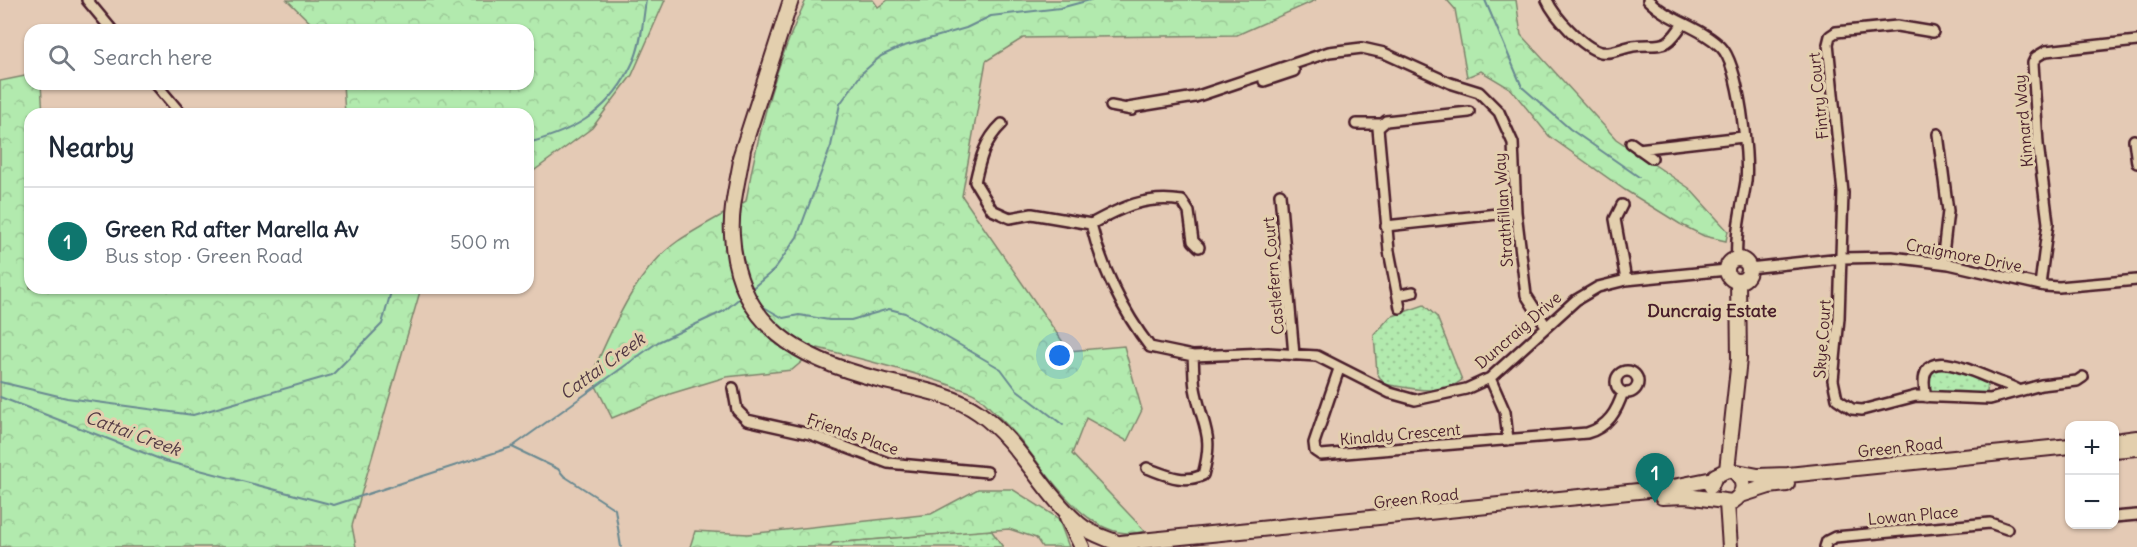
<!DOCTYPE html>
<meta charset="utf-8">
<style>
:root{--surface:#fff;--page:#f2f2f3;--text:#1f2937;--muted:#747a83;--line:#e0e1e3;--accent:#0f766e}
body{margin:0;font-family:Delius,sans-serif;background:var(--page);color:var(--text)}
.controls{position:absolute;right:18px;bottom:18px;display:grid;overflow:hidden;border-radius:12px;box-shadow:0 2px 4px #0004}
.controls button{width:54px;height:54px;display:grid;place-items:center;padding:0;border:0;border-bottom:2px solid var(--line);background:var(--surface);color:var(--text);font:30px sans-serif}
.you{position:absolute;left:1060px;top:356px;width:21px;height:21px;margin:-15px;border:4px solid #fff;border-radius:50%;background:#1a73e8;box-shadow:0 0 0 9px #1a73e833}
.badge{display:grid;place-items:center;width:39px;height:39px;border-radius:50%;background:var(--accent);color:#fff;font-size:20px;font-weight:700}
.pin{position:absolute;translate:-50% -50px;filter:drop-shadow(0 2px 3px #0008)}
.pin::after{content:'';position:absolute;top:32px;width:21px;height:18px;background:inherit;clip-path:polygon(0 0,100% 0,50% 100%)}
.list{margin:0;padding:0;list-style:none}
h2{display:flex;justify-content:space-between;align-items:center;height:78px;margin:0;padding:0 24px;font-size:26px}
h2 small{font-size:20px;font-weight:400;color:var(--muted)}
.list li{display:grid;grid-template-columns:39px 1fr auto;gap:18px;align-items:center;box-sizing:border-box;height:108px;padding:0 24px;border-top:2px solid var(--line)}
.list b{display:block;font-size:22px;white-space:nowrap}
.list p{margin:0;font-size:20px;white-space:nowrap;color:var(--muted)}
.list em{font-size:20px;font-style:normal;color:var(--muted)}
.icon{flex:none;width:33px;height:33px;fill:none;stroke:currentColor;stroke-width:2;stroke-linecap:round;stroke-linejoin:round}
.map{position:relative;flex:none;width:2137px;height:547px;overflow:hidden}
.search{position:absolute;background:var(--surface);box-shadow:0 2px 4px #0004;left:24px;top:24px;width:510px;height:66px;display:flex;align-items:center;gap:15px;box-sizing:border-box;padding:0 21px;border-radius:18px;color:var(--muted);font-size:22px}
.panel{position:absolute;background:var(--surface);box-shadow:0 2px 4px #0004;left:24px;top:108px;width:510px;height:186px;border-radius:18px}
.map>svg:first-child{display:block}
.forest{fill:url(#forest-crowns);stroke:#7e846c;stroke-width:1.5}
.park{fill:url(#park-dots);stroke:#7e846c;stroke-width:1.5}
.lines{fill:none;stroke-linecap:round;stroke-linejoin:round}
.stream{stroke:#698991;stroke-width:2}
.street-casing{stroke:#4a1f2b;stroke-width:14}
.secondary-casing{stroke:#4a1f2b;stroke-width:18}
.street{stroke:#e3cfae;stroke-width:9}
.secondary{stroke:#e3cfae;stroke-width:14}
.labels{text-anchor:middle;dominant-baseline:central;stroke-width:6;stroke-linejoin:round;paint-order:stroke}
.street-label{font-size:16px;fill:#4a1f2b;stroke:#e3cfae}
.neighbourhood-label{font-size:18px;font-weight:bold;fill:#4a1f2b;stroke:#e3cfae}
.water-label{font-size:18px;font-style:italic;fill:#523944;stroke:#e3cfae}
</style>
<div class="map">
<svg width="2137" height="547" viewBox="0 0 2137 547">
<defs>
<pattern id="forest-crowns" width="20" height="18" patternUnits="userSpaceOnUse" patternTransform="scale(1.5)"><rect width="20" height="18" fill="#b2eaae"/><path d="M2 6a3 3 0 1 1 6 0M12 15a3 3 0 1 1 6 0" fill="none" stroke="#9bc896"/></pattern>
<pattern id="park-dots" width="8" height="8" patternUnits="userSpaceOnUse" patternTransform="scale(1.5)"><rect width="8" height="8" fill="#b2eaae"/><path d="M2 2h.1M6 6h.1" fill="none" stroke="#9bc896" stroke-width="1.8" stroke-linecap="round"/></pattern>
</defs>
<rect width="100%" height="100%" fill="#e4cab5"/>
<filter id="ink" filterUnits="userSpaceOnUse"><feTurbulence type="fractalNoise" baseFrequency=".0167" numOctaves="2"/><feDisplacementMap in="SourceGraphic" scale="12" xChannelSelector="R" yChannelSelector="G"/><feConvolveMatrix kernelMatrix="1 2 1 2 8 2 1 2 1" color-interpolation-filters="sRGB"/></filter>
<g filter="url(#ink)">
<!-- forest -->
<path class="forest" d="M287,0H665L632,75L592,128L528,175V114H345L343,84H528V30H318Z
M806,0H873L878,7L888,0H1316L1237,35L1023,38L986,61L962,196L1069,351L1124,346L1142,410L1127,441L1086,418L1072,454L1145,531C1090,547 1047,472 1018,437C1006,423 992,410 979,397C972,391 959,389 950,385C907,370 862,359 818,348L792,370L726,377L670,394L612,418L591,376C612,330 634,272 678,241C699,227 723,215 746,201C758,132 775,64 806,0Z
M1447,0H1516L1521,35L1616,139L1689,188L1728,231L1726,241L1704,236L1680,224L1625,190L1549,136L1511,89L1481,71L1467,77L1455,9Z
M30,75V84H41L43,114H30V288H421L352,526L356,547H0V81Z
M978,489H1012L1058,518L1069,547H1042L1036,538L1009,529L833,543L829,547H690L695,531L748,534L931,514Z"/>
<!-- park -->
<path class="park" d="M1424,305L1437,317L1462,380C1441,397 1409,388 1384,384L1377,373L1374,335L1390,317Z
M1938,366L1952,367L1956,372L1988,380L1987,393L1980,397L1966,393L1928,392C1927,379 1926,373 1938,366Z
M991,530L1003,547H829L833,543Z"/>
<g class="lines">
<!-- stream -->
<path class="stream" d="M1485,0L1522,87L1570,129L1639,177
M528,143C578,130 612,109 634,60C642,42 643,19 646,0
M750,290L774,270L797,237L831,146L840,104L862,73L881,56L901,47L966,28L991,16L1060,8L1090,0
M762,306L783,318L799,315L829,320H851L889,309L905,313L1001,369L1016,389L1063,425
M0,382L67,398L193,415L332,375L382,324L392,288
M0,397L165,461L334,505L512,447L658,342L724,311L741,297
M512,447L558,469L564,476L615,509L621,547"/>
<defs>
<path id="street" d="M87,0L112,30
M1547,0C1554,16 1583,48 1601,52C1612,54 1622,48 1633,46C1662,43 1666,51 1683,23
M1648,0C1669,21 1701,27 1721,47C1739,65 1749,155 1746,181C1742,207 1735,232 1737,259
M1933,32L1897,26L1836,32L1830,36L1828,44L1843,193L1839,318L1833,380L1837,399L1852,409L1862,410L1916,396L1990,399L2041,385L2077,381L2083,377
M1264,81L1294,71
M156,84L181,114
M1111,106L1132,110
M1128,108L1195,97L1329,52L1362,48L1384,53L1450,83L1479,92L1499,112L1513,143L1516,212L1526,295L1546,326
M1002,124C985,140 980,159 975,182L992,210L1010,218L1032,214L1091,224
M1356,124H1380
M1938,134L1948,211L1942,263
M2134,140L2137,163
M1631,143L1652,158
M1638,149L1743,137
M1280,194L1294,355
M1622,205L1615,219L1626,280
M1091,224C1101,266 1123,312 1150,347L1193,356L1268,353L1317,356L1390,393L1415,400L1466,389L1490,378L1576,300L1598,287L1626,280L1727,270
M1091,224C1122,207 1147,195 1182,201L1189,212L1193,241L1199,247
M1386,226L1516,212
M1749,268L1842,258L1892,257L1949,264L2045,286L2059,287L2137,280
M2040,285L2048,223L2038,144L2033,63L2036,57L2046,51L2137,41
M1398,295L1413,292
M1400,308L1389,251L1378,128L1386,121L1469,112
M1339,369L1314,443L1315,451L1321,455L1587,433C1608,427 1617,411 1623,392
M1616 382a11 11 0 1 1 22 0a11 11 0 1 1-22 0Z
M1490,378L1505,412L1508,440
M733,388L737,410L747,420L810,434L888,463L987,472
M1926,397C1913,341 1969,370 1994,380C2003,384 2011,385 2020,391
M1147,468C1166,475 1183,484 1203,475C1214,435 1204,430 1196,393C1193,381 1194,368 1193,356
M2114,517L2137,515
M1825,547L1827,541L1835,537L1990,523L2007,529"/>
<path id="secondary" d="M743,149C739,177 730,207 732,235C737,327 800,360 881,380C913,388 951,393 979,413C1020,442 1041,491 1079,524C1089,533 1103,537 1115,542
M740,158L791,0
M1727 270a11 11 0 1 1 22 0a11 11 0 1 1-22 0Z
M2114,441L2137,438
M2114,450L2137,448
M1727,470L1739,359L1738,281
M1711,486L1715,476L1727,470L1758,476L1788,475L2070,446
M1741,495L1769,486L1787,484
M1662,497L1686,496L1732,502C1745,494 1746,482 1735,472
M1727,503L1730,547
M1067,517L1082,547
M1121,543L1668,488L1713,479"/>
</defs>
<!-- street casing -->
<use href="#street" class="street-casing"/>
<!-- secondary casing -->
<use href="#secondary" class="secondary-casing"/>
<!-- street -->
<use href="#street" class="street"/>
<!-- secondary -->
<use href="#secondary" class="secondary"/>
</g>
</g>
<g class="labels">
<!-- street labels -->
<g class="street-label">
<text transform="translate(1818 96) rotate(-96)">Fintry Court</text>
<text transform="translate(2023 121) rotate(-95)">Kinnard Way</text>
<text transform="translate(1503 210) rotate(-94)">Strathfillan Way</text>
<text transform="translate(1964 255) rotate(11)">Craigmore Drive</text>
<text transform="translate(1273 276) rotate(-95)">Castlefern Court</text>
<text transform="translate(1518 330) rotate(-41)">Duncraig Drive</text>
<text transform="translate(1822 339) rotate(-86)">Skye Court</text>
<text transform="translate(853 434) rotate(19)">Friends Place</text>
<text transform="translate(1400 434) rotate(-5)">Kinaldy Crescent</text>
<text transform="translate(1900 447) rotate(-6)">Green Road</text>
<text transform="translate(1416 498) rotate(-6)">Green Road</text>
<text transform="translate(1913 515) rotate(-5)">Lowan Place</text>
</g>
<!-- neighbourhood labels -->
<g class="neighbourhood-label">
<text x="1712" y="310">Duncraig Estate</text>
</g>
<!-- water labels -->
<g class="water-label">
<text transform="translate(602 366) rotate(-36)">Cattai Creek</text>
<text transform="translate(133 433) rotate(20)">Cattai Creek</text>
</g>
</g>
</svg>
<div class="controls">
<button>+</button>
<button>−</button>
</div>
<div class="you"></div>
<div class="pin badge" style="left:1655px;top:503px">1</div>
<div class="search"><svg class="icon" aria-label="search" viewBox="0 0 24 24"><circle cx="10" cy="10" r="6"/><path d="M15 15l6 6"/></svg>Search here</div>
<section class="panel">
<h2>Nearby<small></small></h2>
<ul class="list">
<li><span class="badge">1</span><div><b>Green Rd after Marella Av</b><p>Bus stop · Green Road</p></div><em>500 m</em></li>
</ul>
</section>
</div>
